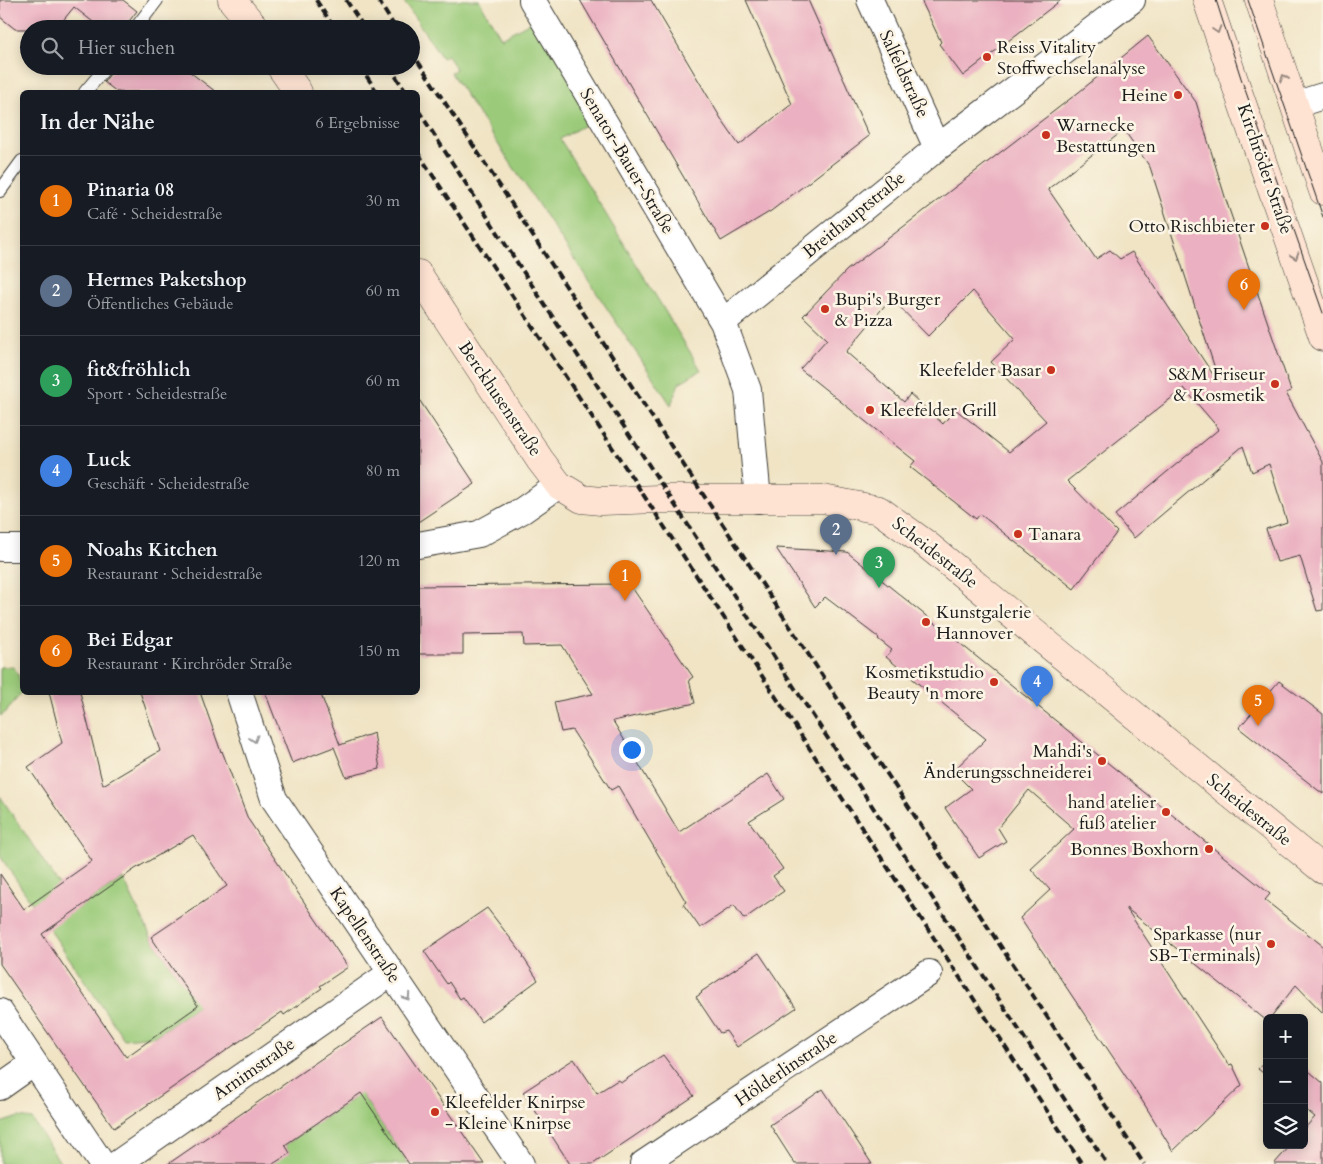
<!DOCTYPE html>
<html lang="de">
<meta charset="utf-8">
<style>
:root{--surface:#171b24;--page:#242831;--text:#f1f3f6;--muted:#9ea1a6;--line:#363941;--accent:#8c9099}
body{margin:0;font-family:Cardo,serif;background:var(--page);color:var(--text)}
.controls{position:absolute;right:15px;bottom:15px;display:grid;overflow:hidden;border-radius:8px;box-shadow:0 2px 12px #0003}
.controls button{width:45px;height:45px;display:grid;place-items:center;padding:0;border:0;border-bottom:1px solid var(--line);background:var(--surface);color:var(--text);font:25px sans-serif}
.you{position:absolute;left:631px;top:749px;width:18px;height:18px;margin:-12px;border:4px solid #fff;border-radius:50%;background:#1a73e8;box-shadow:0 0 0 8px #1a73e833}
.badge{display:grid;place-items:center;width:32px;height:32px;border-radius:50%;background:var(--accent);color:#fff;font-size:16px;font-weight:700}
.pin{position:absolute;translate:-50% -41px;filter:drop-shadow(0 1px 2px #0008)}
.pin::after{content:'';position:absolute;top:26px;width:18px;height:15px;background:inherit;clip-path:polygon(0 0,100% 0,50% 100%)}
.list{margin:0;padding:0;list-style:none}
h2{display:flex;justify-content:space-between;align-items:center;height:65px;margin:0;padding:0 20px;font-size:21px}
h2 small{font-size:16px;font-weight:400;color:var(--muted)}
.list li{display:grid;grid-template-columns:32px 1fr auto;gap:15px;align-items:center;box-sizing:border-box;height:90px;padding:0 20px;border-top:1px solid var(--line)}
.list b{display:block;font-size:19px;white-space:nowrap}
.list p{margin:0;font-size:16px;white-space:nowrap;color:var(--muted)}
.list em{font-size:16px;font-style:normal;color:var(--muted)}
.icon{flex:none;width:28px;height:28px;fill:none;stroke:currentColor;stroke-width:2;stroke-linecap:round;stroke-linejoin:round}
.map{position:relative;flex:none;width:1323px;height:1164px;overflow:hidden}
.search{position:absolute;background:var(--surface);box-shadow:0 2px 12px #0003;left:20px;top:20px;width:400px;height:55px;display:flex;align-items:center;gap:12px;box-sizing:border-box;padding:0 18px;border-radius:28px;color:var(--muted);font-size:19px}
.panel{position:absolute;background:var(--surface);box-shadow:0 2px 12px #0003;left:20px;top:90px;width:400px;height:605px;border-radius:8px}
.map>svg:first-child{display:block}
.green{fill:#9bcb7a;stroke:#5c744b}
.building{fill:#ebb0c1;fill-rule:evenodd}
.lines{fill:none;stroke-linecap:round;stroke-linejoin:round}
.lane-casing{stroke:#3c3a35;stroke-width:14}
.street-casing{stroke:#3c3a35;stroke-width:28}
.secondary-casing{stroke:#3c3a35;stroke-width:29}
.lane{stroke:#fff;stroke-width:12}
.street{stroke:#fff;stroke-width:26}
.secondary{stroke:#fee3d2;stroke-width:28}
.tram{stroke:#1c1c1c;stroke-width:1}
.rail{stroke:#1c1c1c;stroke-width:4;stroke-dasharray:8 4;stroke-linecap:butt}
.oneway{stroke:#988980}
.oneway2{stroke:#999}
.poi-dot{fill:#c8321e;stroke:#fcf5e5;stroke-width:2}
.labels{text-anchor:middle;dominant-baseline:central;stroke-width:5;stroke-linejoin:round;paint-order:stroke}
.poi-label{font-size:18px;fill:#1c1c1c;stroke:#fcf5e5;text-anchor:end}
.street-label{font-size:18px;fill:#1c1c1c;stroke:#fcf5e5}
</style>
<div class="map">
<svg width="1323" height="1164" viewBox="0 0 1323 1164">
<rect width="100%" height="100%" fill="#fcf5e5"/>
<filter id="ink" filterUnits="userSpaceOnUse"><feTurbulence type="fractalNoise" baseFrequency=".02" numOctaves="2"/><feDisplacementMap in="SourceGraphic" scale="10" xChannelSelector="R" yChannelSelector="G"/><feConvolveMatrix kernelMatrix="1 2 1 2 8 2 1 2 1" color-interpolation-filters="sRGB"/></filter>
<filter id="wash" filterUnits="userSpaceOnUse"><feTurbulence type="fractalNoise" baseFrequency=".0096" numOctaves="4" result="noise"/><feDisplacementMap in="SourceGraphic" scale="20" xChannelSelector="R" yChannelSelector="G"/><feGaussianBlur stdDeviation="1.12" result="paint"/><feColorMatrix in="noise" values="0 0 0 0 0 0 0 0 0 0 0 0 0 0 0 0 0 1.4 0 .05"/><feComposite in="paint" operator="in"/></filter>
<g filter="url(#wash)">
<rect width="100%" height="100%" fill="#f0e4c5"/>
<!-- green -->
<path class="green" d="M403,0H479L501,38L541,16L600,116L560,139L701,370L679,383L671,405L451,73L456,69L448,55L442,58Z
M0,667H13L18,674L22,692L6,712L0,716Z
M0,796L76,910L123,878L151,937L181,981L204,1002L155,1036L124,1039L0,856Z
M364,1088L363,1097L409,1164H259L290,1153L285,1145L351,1100Z
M19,1117L32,1119L61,1164H0V1123Z"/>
<g id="blocks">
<!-- building -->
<path class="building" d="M0,0H123L137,11L123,29H102L74,7L56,29H15L0,17Z
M580,0H651L723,122L739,145L792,104L746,0H808L869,136L771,211L721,241Z
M921,0H1061L963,76L939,44L941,42Z
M1148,36L1196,102L1226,200L1291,391L1286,393L1323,462V610L1317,611L1300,556L1277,562L1266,529L1287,522L1269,464L1252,472L1243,446L1134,538L1115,515L1219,429L1184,388L1067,481L1117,532L1074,589L980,514L976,519L910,467L915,461L800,369L827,339L803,316L847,270L1079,92ZM1124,130L1150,167L1218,378L1216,379L1132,252L1120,259L1110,250L1096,259L1048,189ZM973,291L1015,339L991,362L1046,421L1009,452L955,409L943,424L910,394L904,402L846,352L891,298L928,336Z
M116,66H182L216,92H117L104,82Z
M418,398L475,484L418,522Z
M776,548L847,552L1270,894L1265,900L1323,946V1013L1296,985L1270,1018H1267V1021L1126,908L1229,1065L1232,1064L1242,1085L1173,1151L1143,1102L1020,918L1050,890L1031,869L1074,829L1029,790L998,828L1006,841L979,858L945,808L971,789L953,771L986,739L886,657L892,650L878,639L879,638L825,597L815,607Z
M624,584L633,589L693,677L689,680L695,703L613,721L679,832L768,774L784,799L749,821L783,869L773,876L784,891L744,919L734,905L700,928L683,904L686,902L618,786L611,790L572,730L561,732L554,702L593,694L562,645L524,646L523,634L463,635V654H418V586Z
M1279,681L1323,714V794L1239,728Z
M49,692H80L103,785L160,751L140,692H200L221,752L222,751L248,819L348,967L320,986L322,988L284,1015L282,1012L114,1128L0,964V874L24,909L92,861L28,767L62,743ZM193,835L227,886L151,937L198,1006L126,1057L42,934L135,869Z
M265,692H320L340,745L374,733L380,769L346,777L334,747L292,763Z
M487,908L524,956L523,957L538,980L481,1022L463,997L460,999L449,982L447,984L424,951Z
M759,953L796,1008L737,1047L726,1031L720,1033L696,997L702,993L701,992Z
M382,1017L484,1164H409L361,1093L285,1145L290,1153L273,1164H168Z
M663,1055L694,1096L593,1164H570L523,1092L574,1059L597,1093L618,1080L622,1082Z
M1267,1059V1076L1258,1069Z
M1304,1067L1323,1083V1164H1274L1291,1145H1304V1129L1315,1117L1304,1108Z
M823,1089L872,1164H795L770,1125Z"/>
</g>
</g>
<g filter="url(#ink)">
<use href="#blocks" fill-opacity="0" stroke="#3c3a35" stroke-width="1"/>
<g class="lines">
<defs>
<path id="lane" d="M135,29L157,0
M85,92L107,66
M0,191L22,161"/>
<path id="street" d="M532,0L723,322L748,390L758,500
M870,0L937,148
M1294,105L1323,96
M723,322L937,148L1132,0
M418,545L479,534L523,510L559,485
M0,548H22
M239,692L274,799L521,1164
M0,1012L102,1164
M0,1087L34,1063
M117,1164L391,973
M643,1164L929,973"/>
<path id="secondary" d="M232,0L256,29
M1207,0L1234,80L1323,337
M1259,0L1323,191
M280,66L298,92
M418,274L540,460L559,485L582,499L601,501L659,499H823L879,510L926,544L1323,870"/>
</defs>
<!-- lane casing -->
<use href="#lane" class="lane-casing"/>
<!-- street casing -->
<use href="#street" class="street-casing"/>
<!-- secondary casing -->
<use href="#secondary" class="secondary-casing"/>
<!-- lane -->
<use href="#lane" class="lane"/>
<!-- street -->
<use href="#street" class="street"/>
<!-- secondary -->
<use href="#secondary" class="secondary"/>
<!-- tram -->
<path class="tram" d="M1216,0L1241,78L1323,313
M1248,0L1323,217"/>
<!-- rail -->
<path class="rail" d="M316,0L335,29
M346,0L365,29
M378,0L396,29
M411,51L1144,1164
M360,66L377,92
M389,66L406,92
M418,110L714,565L1107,1164
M418,153L612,447L1082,1164"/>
</g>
<!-- one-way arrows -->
<defs><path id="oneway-chevron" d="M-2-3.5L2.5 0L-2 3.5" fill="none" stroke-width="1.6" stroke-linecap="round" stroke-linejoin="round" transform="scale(1.25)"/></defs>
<g class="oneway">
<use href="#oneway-chevron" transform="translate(1217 30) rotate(72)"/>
<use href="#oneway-chevron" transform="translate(1284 78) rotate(-109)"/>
<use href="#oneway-chevron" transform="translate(1295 256) rotate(71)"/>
</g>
<g class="oneway2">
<use href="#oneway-chevron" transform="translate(254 739) rotate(72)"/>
<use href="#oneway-chevron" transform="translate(407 997) rotate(56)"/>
</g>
</g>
<!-- markers -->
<g class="poi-dot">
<circle cx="987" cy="57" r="5"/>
<circle cx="1178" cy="95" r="5"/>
<circle cx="1046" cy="135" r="5"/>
<circle cx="1265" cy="226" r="5"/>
<circle cx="825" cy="309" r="5"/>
<circle cx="1051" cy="370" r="5"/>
<circle cx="1275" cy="384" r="5"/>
<circle cx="870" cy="410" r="5"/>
<circle cx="1018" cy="534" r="5"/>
<circle cx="926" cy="622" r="5"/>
<circle cx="994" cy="682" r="5"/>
<circle cx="1102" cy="761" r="5"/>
<circle cx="1166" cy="812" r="5"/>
<circle cx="1209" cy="849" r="5"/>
<circle cx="1271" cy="944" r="5"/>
<circle cx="435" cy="1112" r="5"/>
</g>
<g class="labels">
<!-- poi labels -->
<g class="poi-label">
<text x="997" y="47" text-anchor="start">Reiss Vitality<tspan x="997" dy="21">Stoffwechselanalyse</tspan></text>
<text x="1168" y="95">Heine</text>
<text x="1056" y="125" text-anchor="start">Warnecke<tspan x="1056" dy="21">Bestattungen</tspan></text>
<text x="1255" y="226">Otto Rischbieter</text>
<text x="835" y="299" text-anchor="start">Bupi's Burger<tspan x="835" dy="21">&amp; Pizza</tspan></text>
<text x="1041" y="370">Kleefelder Basar</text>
<text x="1265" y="374">S&amp;M Friseur<tspan x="1265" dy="21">&amp; Kosmetik</tspan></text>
<text x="880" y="410" text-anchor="start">Kleefelder Grill</text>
<text x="1028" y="534" text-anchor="start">Tanara</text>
<text x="936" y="612" text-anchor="start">Kunstgalerie<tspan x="936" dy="21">Hannover</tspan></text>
<text x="984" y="672">Kosmetikstudio<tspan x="984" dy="21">Beauty 'n more</tspan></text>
<text x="1092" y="751">Mahdi's<tspan x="1092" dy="21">Änderungsschneiderei</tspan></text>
<text x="1156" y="802">hand atelier<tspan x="1156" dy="21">fuß atelier</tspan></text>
<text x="1199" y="849">Bonnes Boxhorn</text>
<text x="1261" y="934">Sparkasse (nur<tspan x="1261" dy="21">SB-Terminals)</tspan></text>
<text x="445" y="1102" text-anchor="start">Kleefelder Knirpse<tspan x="445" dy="21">- Kleine Knirpse</tspan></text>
</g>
<!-- street labels -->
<g class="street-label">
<text transform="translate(904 74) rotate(65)">Salfeldstraße</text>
<text transform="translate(627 161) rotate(59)">Senator-Bauer-Straße</text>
<text transform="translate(1265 169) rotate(71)">Kirchröder Straße</text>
<text transform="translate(854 215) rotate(-39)">Breithauptstraße</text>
<text transform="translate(500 399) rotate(56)">Berckhusenstraße</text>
<text transform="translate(935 553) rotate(38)">Scheidestraße</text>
<text transform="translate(1249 810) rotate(39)">Scheidestraße</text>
<text transform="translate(365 935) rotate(56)">Kapellenstraße</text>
<text transform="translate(254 1069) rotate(-35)">Arnimstraße</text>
<text transform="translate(786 1069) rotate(-34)">Hölderlinstraße</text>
</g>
</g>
</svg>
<div class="controls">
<button>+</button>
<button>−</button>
<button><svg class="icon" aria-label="layers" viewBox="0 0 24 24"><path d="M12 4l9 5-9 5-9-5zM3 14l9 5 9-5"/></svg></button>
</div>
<div class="you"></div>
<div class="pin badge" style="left:625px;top:601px;background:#e8710a">1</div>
<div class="pin badge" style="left:836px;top:555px;background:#5c6f8a">2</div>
<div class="pin badge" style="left:879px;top:588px;background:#2e9e5b">3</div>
<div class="pin badge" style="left:1037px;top:707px;background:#3f7fe0">4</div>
<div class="pin badge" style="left:1258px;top:726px;background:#e8710a">5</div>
<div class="pin badge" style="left:1244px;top:310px;background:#e8710a">6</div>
<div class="search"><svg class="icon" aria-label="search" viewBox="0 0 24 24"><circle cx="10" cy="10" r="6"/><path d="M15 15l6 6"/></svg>Hier suchen</div>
<section class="panel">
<h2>In der Nähe<small>6 Ergebnisse</small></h2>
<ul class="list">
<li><span class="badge" style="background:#e8710a">1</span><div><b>Pinaria 08</b><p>Café · Scheidestraße</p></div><em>30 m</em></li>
<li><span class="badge" style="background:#5c6f8a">2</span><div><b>Hermes Paketshop</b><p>Öffentliches Gebäude</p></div><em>60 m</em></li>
<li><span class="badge" style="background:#2e9e5b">3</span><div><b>fit&amp;fröhlich</b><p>Sport · Scheidestraße</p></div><em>60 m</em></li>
<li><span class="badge" style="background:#3f7fe0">4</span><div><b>Luck</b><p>Geschäft · Scheidestraße</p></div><em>80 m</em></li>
<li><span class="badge" style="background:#e8710a">5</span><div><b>Noahs Kitchen</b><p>Restaurant · Scheidestraße</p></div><em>120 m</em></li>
<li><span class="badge" style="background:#e8710a">6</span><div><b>Bei Edgar</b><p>Restaurant · Kirchröder Straße</p></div><em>150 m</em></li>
</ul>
</section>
</div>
